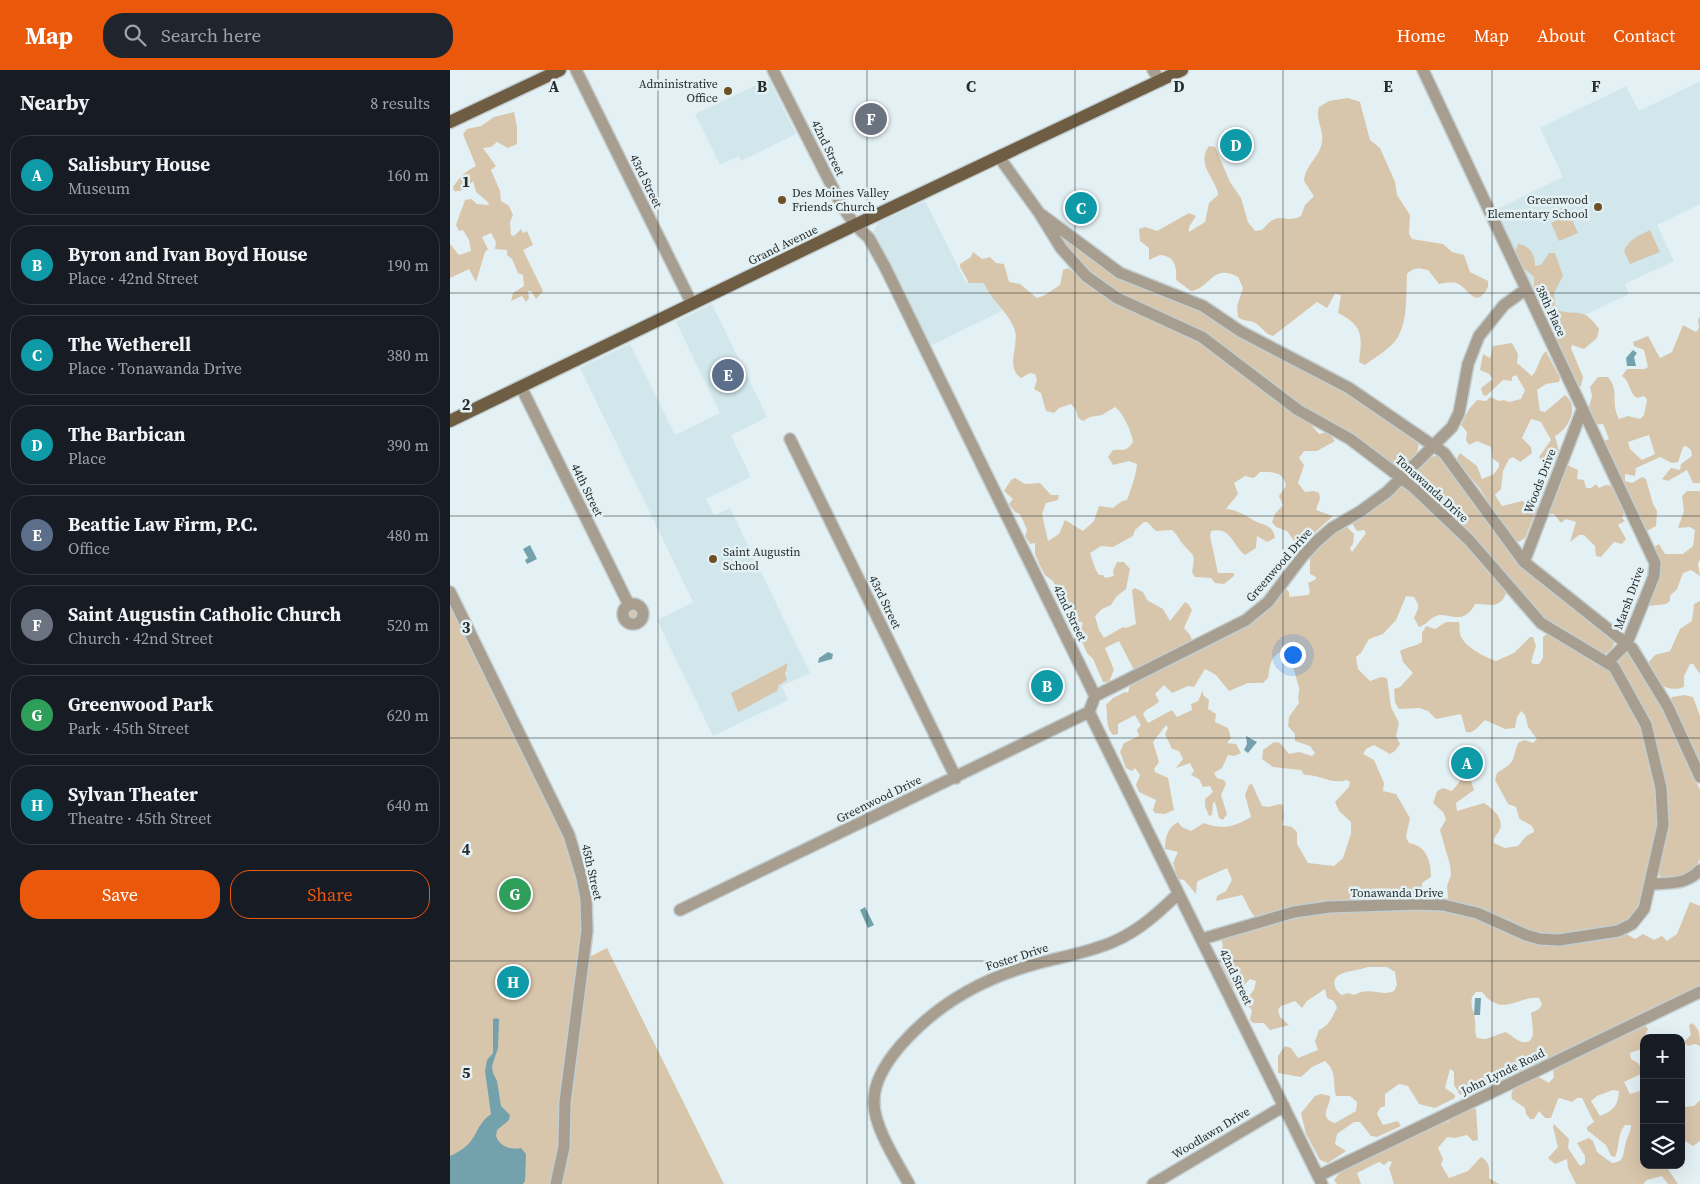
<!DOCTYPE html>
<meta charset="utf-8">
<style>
:root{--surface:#171b24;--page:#20242c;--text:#f1f3f6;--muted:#9ea1a6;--line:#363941;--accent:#ea580c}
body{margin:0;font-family:"Source Serif 4",serif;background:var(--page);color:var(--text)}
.controls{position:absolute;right:15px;bottom:15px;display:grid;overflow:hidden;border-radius:10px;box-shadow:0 5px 20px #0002}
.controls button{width:45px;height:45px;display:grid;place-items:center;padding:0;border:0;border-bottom:1px solid var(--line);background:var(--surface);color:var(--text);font:25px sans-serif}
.you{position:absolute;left:842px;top:584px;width:18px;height:18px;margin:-12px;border:4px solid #fff;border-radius:50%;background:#1a73e8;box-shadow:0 0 0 8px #1a73e833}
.badge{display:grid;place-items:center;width:32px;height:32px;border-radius:50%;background:var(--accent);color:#fff;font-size:16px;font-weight:700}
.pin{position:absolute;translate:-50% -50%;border:2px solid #fff;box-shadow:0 1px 5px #0006}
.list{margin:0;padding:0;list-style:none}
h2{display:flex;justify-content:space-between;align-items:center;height:65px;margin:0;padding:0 20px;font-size:21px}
h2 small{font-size:16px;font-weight:400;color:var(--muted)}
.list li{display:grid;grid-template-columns:32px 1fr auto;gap:15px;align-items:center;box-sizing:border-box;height:80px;margin:0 10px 10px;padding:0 10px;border:1px solid var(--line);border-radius:20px}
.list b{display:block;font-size:19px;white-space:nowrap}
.list p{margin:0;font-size:16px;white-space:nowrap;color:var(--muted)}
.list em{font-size:16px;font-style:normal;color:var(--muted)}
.actions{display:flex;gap:10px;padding:15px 20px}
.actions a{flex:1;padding:11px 0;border:1px solid var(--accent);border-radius:20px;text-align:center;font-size:18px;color:var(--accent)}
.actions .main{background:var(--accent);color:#fff}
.icon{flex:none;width:28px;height:28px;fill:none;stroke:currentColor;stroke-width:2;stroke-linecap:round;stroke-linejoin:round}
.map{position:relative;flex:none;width:1250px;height:1114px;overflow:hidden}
header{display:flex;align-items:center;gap:30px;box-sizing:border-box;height:70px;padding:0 25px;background:var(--accent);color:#fff}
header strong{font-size:24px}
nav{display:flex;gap:28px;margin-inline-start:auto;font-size:18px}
.search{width:350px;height:45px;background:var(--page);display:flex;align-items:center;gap:12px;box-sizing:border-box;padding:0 18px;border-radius:20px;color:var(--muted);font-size:19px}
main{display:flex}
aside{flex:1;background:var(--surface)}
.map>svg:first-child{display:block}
.built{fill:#d1e7ec}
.green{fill:#d8c6ac;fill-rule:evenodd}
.water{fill:#73a1ac}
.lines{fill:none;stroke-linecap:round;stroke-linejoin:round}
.minor-casing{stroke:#c2ced0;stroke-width:14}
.major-casing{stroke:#c2ced0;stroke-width:15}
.minor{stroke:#a89e90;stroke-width:11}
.major{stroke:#6e5c43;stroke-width:12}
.grid{fill:none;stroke:#272c2d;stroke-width:1;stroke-opacity:0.55}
.poi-dot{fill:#6d5124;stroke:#e4f1f4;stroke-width:2}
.labels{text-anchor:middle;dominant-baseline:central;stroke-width:5;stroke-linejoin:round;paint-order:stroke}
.poi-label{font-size:12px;fill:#272c2d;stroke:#e4f1f4;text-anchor:end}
.street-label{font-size:12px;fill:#272c2d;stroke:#e4f1f4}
.grid-label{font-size:16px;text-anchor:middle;font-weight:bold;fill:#272c2d;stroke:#e4f1f4;stroke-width:5;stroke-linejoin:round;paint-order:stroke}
</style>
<header>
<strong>Map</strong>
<div class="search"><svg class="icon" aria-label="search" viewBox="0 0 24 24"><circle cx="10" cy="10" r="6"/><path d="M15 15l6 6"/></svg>Search here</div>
<nav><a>Home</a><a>Map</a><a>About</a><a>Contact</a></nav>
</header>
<main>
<aside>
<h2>Nearby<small>8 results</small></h2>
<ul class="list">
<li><span class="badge" style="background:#0f9aa8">A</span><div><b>Salisbury House</b><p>Museum</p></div><em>160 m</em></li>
<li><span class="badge" style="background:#0f9aa8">B</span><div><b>Byron and Ivan Boyd House</b><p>Place · 42nd Street</p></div><em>190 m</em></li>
<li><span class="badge" style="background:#0f9aa8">C</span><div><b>The Wetherell</b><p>Place · Tonawanda Drive</p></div><em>380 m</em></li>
<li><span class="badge" style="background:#0f9aa8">D</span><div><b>The Barbican</b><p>Place</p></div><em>390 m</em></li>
<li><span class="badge" style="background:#5c6f8a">E</span><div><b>Beattie Law Firm, P.C.</b><p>Office</p></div><em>480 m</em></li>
<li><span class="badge" style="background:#6b7280">F</span><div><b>Saint Augustin Catholic Church</b><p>Church · 42nd Street</p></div><em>520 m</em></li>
<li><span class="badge" style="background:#2e9e5b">G</span><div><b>Greenwood Park</b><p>Park · 45th Street</p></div><em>620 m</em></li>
<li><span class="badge" style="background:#0f9aa8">H</span><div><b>Sylvan Theater</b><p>Theatre · 45th Street</p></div><em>640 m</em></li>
</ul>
<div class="actions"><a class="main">Save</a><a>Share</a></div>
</aside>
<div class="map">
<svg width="1250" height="1114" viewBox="0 0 1250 1114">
<rect width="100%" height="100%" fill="#e4f1f4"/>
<!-- built -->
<path class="built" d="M319,9L346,64L291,91L289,86L270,95L245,44Z
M1250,11V134L1207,155L1224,191L1175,214L1179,224L1099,262L1081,215L1045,140L1113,107L1090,58L1176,16L1189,41Z
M475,131L516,213L534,204L552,241L480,276L424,161L428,153Z
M262,234L317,347L281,365L301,407L256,429L264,445L280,438L360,603L332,616L338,630L263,666L207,550L243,532L130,298L180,274L225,365L270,343L226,252Z"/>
<!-- green -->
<path class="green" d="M898,28L910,32L920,70L930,78L945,112L947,125L960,145L959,164L962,169L993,174L1002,182L1014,185L1020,202L1038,211V217C1025,242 1018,216 1006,213C1001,212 994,213 989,214L978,200C969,198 964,197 957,204C956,224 958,249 948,267C941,279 925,287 915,295L909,292C912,266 914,256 888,243L891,225L885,224L877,238L867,232L823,266C814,264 811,255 803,252C797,250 794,252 788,247L787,236L793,218L788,207C762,193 761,218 741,221L726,210C727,197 725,186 710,185L699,190V178L690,171L689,159L695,157L707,161L739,143L746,146L739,157V162L755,152L759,133L768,125C767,109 745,95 759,76L765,77L780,112L791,128L798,152L805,161L812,160C830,138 832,155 851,146L855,135L864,126L854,111C855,95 870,87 872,72C874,60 865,49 869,37L879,31Z
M64,42L67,57V74L58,78L47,72L41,77L33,78L46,96L41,100L50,121L51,131L59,136L63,145L60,152L61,165L64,166L71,159L73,163L77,161L83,175L73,180L93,221L86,229L81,221H78L79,228L76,232L72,226L61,231L63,223L74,216L73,205L68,203L62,189L57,185V180L45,179L46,172L41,163L32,167L38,179L35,182L26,212L19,199L0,208V174L9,185L21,181L19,170L13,160L9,161L6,155L15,130L21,129L27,134L38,135L39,133L26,122L23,111C19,115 12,123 4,121L3,117C9,108 15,101 26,96L13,64L17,59L31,56L44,47Z
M1111,138L1118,141L1128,163L1109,171L1101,153L1104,152L1105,141Z
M601,156L676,210L751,239L885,315L968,370C971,383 959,398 945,396L903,365L844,333L760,270L660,220L632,197Z
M1200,160L1210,182L1180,194L1174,181C1179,169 1188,166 1200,160Z
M1068,174C1081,176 1085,185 1085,196L1091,195L1099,183H1105L1113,206L1104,223L1105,239C1125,248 1132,234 1149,259L1147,268L1134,279L1122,275L1121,278L1133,307L1131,316L1128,317L1094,251L1097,247L1096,234L1088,228L1089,223L1084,221V207L1073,198L1065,182Z
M523,182L532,189L540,187L546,193L554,194L559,212L570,214L587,228L595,225L610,215L613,200L618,198L665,233L751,274L821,327L858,351L869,364L878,362L885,371L867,381H854L849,388L854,395L848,413L855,422L864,421L869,423L870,428L866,440L883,446L854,472H845L837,461L826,457L822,452L825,444L833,435L829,426L836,416C834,401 822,402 810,402L804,408L795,406L784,413L788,424L776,439C788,440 794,445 805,451C814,456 823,454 825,468L817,472L807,466L806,478L795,485C783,476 781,456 761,461L760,466L768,503H784V506L774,514L765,513L761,508L745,507L742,502C746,481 743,487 732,473C728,468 727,464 722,460L706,461L697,452H694L685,460L683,466L663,477L651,476L640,483C643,491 644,498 649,505H653L655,508L664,506L663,501L667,492H674L680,499L676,519L666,527L661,535L652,539L645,546L649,560L654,568L673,557L676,558L686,554L682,520L685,518L693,522L697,530L713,539L720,551L735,532L739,535L742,540L734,558L740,565L742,570L684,600L669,571L655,578L664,600L659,612H653L643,589L637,583L629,565L633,553L622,549L618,544L603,511L595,505L590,496L585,484V473L580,474L575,466L577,460L570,444L565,442L559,434L563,429L554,421L561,410L565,408L575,414L590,413L601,425H609L608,430L596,433L592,444L598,471L609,464L615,450L633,461L644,451L649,436L663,438L672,431L677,430C681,419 686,406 687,394L679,391L663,395L658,387L663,380C674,379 675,383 683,372C682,362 673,343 665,337L652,345L640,347L633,351L628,348L626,340L621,334L609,338L604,343L596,341L591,323L584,319L587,310L585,304L580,303L571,308C555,297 569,276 565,261C560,243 541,231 534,213H519L510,197V194L521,187Z
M1250,246V413H1243L1237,400L1218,411L1212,409L1221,398L1230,400L1231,394L1242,386L1241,380L1236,376L1233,377L1228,392L1222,393L1210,387L1186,398L1185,406L1175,404V411L1182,413L1192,407L1196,409L1203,434L1207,441L1206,456L1195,462L1151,372L1159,369L1153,354L1143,355L1138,341L1142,326L1140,317L1148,307H1158C1170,321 1160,331 1169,349L1178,346L1190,349L1194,345L1197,330L1194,326L1187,328C1179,323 1180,311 1172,306L1177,299H1194L1198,297L1194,280L1184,276L1183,272L1198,266L1210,288L1222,282L1233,255L1246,262L1249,258L1248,250ZM1199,365L1205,384L1192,390L1180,379L1178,372Z
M1062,273L1068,284L1067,293L1082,306C1089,298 1089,287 1096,281L1110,308L1109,312L1096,314L1087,320L1090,341L1095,342L1115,325C1130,336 1119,359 1105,366L1109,381L1102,396H1096L1089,387L1101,370L1091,352L1081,349L1072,368L1081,377L1082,383L1070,392L1063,387L1059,389L1053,401L1051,419L1045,425L1052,436L1072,431L1087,438L1075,468L1069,472C1052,463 1039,430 1028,416C1022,408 1010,398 1007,388L1010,383L1027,396L1032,409L1044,404L1049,397V393L1042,388L1041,377L1027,371L1019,375L1016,370L1017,362L1011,355L1019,339L1027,330L1036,331L1040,327L1049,331L1054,330L1059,332L1071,329L1075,320L1066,305L1062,307V311L1053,310L1036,326L1033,325L1031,318L1043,309L1039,304L1030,300L1033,284L1040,288L1043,276Z
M985,386L991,387L1054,472L1164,570C1165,577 1159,583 1152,585L1092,549L962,411V404L980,387Z
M1117,395L1128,400L1127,409L1134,410L1136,418H1141L1146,414L1149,418L1156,415L1164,416L1175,441L1172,448L1175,451L1168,455L1176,469L1172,474L1164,472L1151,487L1146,486L1145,476L1134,465H1129L1120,472L1126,452L1116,449L1111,453L1104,444H1098Z
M951,415L1007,464L1057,521C1050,541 1039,533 1025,534C1013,558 996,541 986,546C979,549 976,555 969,557L964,548C968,538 971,538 964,527L956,526L946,550L933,564L919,569L911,583L906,587L908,599L920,611L931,607L937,608L941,637L949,653L946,666L950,674L945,681L940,684L924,675L916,679L913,684L924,690L934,713L933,721L946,724L960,748L956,767L959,773C976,776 981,790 981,807L972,813V821L966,830L810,847H805C799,841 797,832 792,825L766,831L767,826L776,821L782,810L777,798L750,810L747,812L746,824L734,810L728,809L723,793L728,782L715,779C715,768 717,758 728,752L732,757L741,761L754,753C773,760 784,757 801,747L795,725L799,715L802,714L812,736L818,737L830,734L833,735L834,748L832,755L842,757L847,762V774L858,793L884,796L893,788L901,764V752L889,741L885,732L899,717L900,712L897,710C881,715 870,704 854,705L851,700L823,697L812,689L813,680L824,672L830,673L839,684L849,682L862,686L865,683L860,676L845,671V664L838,656L839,647L849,633C847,627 850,622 849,617C845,605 843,592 836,581C820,583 820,596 818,608L813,613H798L779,621L766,605L755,599L744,617L738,616L722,623L714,615L705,624L709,631C705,637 697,637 693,644L698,653L722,640L727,647L742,640L741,634L748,631L753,620V625L759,630L758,639L766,644L765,652L778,658L781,668L777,673L786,674L791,683L784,686L778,685L772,698L764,703L767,708L774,710L776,714L771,725L777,744L773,750L769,748L765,732L763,733L762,745L759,746L755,736V729L763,722L760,716L753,717L749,709L741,705L744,701L740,693L726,698L733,689L729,681L722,679L715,664L718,658L716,655L703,672L709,692L704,699L705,702L718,708L724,740L715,744L705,743L703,740L706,730L689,722L686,715L690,705L685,698L682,701L676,698L670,682L674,673L689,666L687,660L691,655L685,645L668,654V664L663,665C655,657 658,645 656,635L663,628L675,622L678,623L680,615L787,562L797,556L835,518L839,522V527L858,525L860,522L858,513L866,509V507L860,504V484L895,455L904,464L903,474L900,478L902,482L916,463L914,460L907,461L901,452Z
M1237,421H1250V489L1248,494L1250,506L1241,500L1233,503L1227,519L1220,526V531L1216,534L1199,536L1198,532L1211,498L1203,478L1209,474L1215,484H1233L1243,476L1245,460L1240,457L1228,458L1234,441L1232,426Z
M1250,531V604L1243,594H1240L1234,606V617C1216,624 1199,610 1199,592L1205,585L1220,581L1230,559L1242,551L1244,534Z
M0,534L116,772L131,830L133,859L127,893L157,878L274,1114H0Z
M177 544a6 6 0 1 1 12 0a6 6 0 1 1-12 0Z
M996,552H1009C1010,556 1009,560 1010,564C1014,577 1035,587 1046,591L1064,583L1080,567H1083L1086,576L1081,592L1083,594H1089L1093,588V567L1098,563L1160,600L1191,654L1207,729L1208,755L1191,833L1180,849L1169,855L1116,865H1091L994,832L998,828L997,816L1001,805L1000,795L990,760L996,749L993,742L983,733L987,721L993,718L1002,721L1010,711L1015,708L1021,711L1024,720L1006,733L1007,741L1034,733C1042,738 1054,748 1050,759C1048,765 1043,766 1044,773L1055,778L1068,776L1076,766L1084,762C1083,752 1075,754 1069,748L1066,737L1058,734L1045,710L1047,703C1067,690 1061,693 1068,673L1074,670L1083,673L1087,669L1078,657L1075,645L1071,641L1067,647L1065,658L1055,659L1035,650C1029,655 1025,664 1016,662L1011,644L986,649L978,641L969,638L949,639L945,632L944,619L950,617L963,603L953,592L950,581C958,576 965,577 972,572V563L976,556L985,559Z
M1177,581L1217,646L1250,720V789C1241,806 1231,807 1214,809L1207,803L1215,751L1208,694L1165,592Z
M338,593L335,604L337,610L329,615L327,621L288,642L281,623Z
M1234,625L1243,627L1250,646V700L1219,632L1222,627Z
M1240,832L1250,836V916L1038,1018L1029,1017L1010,1025L1004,1015V1002L1000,999L995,1018L1005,1025V1028L985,1038L969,1034L958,1016L949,1014L935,1024V1036L930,1038L927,1044L933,1055L948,1051L951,1056L927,1067L921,1066L910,1052H904L887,1064L885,1074L896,1081L878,1093L870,1090L856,1064L851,1043L865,1026L871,1024L880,1026C881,1037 867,1047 885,1053L906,1041L907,1032L900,1026H886C882,1013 888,1003 875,991L862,997L851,1007L828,1003V986L835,976L841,978L848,988L868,980L865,971L869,960C881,954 881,948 887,938L884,931L877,928L875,919L857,931L852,938L845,931L831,936L828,940L830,947L839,955L820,960L814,953H803L800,950L802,940L798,936L797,928L804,920L806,911L800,909L793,916L782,917L769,888L773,874L770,868L857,843L966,838L1007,841L1072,866L1173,862L1185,869L1193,864L1204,870L1212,866L1217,871L1227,864ZM918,897H937L945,902L947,915L944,921C930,927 920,916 904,925L898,923L892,925C886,922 880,911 889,905C895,901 910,900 918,897ZM1026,922H1032C1052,948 1067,926 1089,928L1092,934L1089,939L1081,943C1081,950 1089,975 1072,972C1067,971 1061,964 1055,962L1036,969L1027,968C1024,961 1026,958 1025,951C1025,942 1020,939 1022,927Z
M1241,953C1250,957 1250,966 1250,976L1245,974L1238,976L1234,972L1241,965L1239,956Z
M1195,955L1198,959L1194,968V978L1180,983L1181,989L1188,993L1193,1000L1191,1004L1174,1012L1180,1024L1190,1021L1194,1023V1095H1215L1228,1114H1218L1212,1106L1197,1110L1193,1114H1126L1118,1098L1117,1089L1105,1094L1098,1088L1108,1077L1103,1057L1104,1054L1119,1069L1118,1078L1130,1096L1135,1093V1086L1127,1073L1139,1068L1143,1071L1147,1082L1162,1093C1174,1092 1173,1085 1175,1076C1176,1068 1181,1063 1181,1055H1175C1167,1064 1170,1077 1165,1087L1161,1086L1156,1075L1137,1060V1057L1144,1052L1132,1028H1127L1122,1032L1110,1028L1108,1029L1101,1048H1095L1089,1041L1084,1049H1080L1076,1044L1075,1038L1062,1029C1058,1015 1077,1011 1087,1006L1099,1013L1104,1007L1103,999ZM1163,1020L1169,1021C1168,1036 1163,1041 1150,1046L1141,1031L1147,1026Z
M1250,1030V1071L1243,1076L1235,1071L1231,1073V1035L1235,1037L1244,1036Z
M1022,1037L1026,1039L1028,1070L1023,1071L1017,1065L1005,1068L997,1067L988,1078L993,1089L991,1095L999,1108L1018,1101L1031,1087C1041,1093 1039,1099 1039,1108L1049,1114H944L939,1098L942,1092L939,1091L934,1095L929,1092L907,1103L911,1114H887L884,1110L891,1101L991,1052H998L1002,1047Z"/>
<!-- water -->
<path class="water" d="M1183,280L1187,283L1184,287L1186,296H1177L1176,288Z
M80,475L87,489L77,494L75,490L78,488L73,479Z
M378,582L383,584L382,589L368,593L369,588Z
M796,666L807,672L798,683L794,680L797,674Z
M415,837L424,855L418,858L410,840Z
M1025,928H1031L1030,945H1024Z
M46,948L49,949L48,978L42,996L43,1003L47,1011L51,1036L60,1045L59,1050L47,1060L46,1066C50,1077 61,1080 71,1078L76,1084L75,1111L73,1114H0V1086C31,1072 21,1059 41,1044L35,1001L37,990L43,983V949Z"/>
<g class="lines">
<defs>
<path id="minor" d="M126,0L242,234
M323,0L392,136L405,155L419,168L435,197L645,626L639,642L872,1114
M703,0L710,11
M973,0L1205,493L1204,506L1177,573L1157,593
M549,87L590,144L611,178L636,206L667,228L752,267L848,340L900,369L962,416L1019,470L1091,553L1164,597L1196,655L1211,718L1213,755L1194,839L1182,854L1168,861L1109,870L1090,869L1076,865L1027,843L993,835L968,834L879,837L844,842L752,869
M592,145L670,203L753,236L790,261L899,318L994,383L1074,492L1182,578L1218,637L1250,707
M71,317L179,535
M340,369L506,708
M1074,492L1132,340
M0,522L119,765L132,808L136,829L137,861L115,1032L114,1077L106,1114
M173 544a10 10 0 1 1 20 0a10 10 0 1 1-20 0Z
M645,626L796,550L818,532L852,487L867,471L882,458L911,441L937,422L1002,357L1009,343L1018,294L1029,266L1054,235L1075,220
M1200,814C1219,813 1236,815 1250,800
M230,840L639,642
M868,1106L1250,922
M459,1114C447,1092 423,1056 424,1031C424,1010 438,990 451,975C486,935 532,909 582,895C609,887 639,883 665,871C690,860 709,842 728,824
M703,1114L834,1036"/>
<path id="major" d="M0,52L110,0
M0,351L405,155L732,0"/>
</defs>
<!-- minor casing -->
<use href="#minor" class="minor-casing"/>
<!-- major casing -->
<use href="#major" class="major-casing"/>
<!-- minor -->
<use href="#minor" class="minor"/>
<!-- major -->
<use href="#major" class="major"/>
</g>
<!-- grid -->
<path class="grid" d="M208,0V1114M417,0V1114M625,0V1114M833,0V1114M1042,0V1114M0,223H1250M0,446H1250M0,668H1250M0,891H1250"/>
<!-- markers -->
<g class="poi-dot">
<circle cx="278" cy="21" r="5"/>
<circle cx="332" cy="130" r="5"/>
<circle cx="1148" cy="137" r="5"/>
<circle cx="263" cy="489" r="5"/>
</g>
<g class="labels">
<!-- poi labels -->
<g class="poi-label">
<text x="268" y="14">Administrative<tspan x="268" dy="14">Office</tspan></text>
<text x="342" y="123" text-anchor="start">Des Moines Valley<tspan x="342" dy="14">Friends Church</tspan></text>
<text x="1138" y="130">Greenwood<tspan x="1138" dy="14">Elementary School</tspan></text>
<text x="273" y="482" text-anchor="start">Saint Augustin<tspan x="273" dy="14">School</tspan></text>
</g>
<!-- street labels -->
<g class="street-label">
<text transform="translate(378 78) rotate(64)">42nd Street</text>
<text transform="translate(196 111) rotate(64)">43rd Street</text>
<text transform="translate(333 175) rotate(-26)">Grand Avenue</text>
<text transform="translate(1101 241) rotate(65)">38th Place</text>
<text transform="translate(1090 411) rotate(-69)">Woods Drive</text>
<text transform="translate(982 419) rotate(42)">Tonawanda Drive</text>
<text transform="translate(137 420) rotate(64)">44th Street</text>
<text transform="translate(829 495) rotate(-49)">Greenwood Drive</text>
<text transform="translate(1179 528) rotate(-70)">Marsh Drive</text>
<text transform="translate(435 532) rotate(64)">43rd Street</text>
<text transform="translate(620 543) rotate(64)">42nd Street</text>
<text transform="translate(429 729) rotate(-26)">Greenwood Drive</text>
<text transform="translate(142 802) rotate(77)">45th Street</text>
<text x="947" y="823">Tonawanda Drive</text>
<text transform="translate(567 887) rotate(-18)">Foster Drive</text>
<text transform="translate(786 907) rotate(64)">42nd Street</text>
<text transform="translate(1053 1002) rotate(-26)">John Lynde Road</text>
<text transform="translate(761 1063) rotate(-31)">Woodlawn Drive</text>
</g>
</g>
<g class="grid-label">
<text x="104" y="22">A</text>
<text x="312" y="22">B</text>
<text x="521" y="22">C</text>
<text x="729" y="22">D</text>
<text x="938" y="22">E</text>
<text x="1146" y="22">F</text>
<text x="16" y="117">1</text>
<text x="16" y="340">2</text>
<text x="16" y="563">3</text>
<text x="16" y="785">4</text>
<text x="16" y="1008">5</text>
</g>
</svg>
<div class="controls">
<button>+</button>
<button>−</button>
<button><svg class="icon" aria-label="layers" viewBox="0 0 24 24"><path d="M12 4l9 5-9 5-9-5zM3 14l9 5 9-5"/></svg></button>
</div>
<div class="you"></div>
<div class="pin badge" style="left:1017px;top:693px;background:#0f9aa8">A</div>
<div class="pin badge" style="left:597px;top:616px;background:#0f9aa8">B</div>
<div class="pin badge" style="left:631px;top:138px;background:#0f9aa8">C</div>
<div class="pin badge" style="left:786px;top:75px;background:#0f9aa8">D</div>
<div class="pin badge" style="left:278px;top:305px;background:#5c6f8a">E</div>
<div class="pin badge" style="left:421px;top:49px;background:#6b7280">F</div>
<div class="pin badge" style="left:65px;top:824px;background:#2e9e5b">G</div>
<div class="pin badge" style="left:63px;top:912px;background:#0f9aa8">H</div>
</div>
</main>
